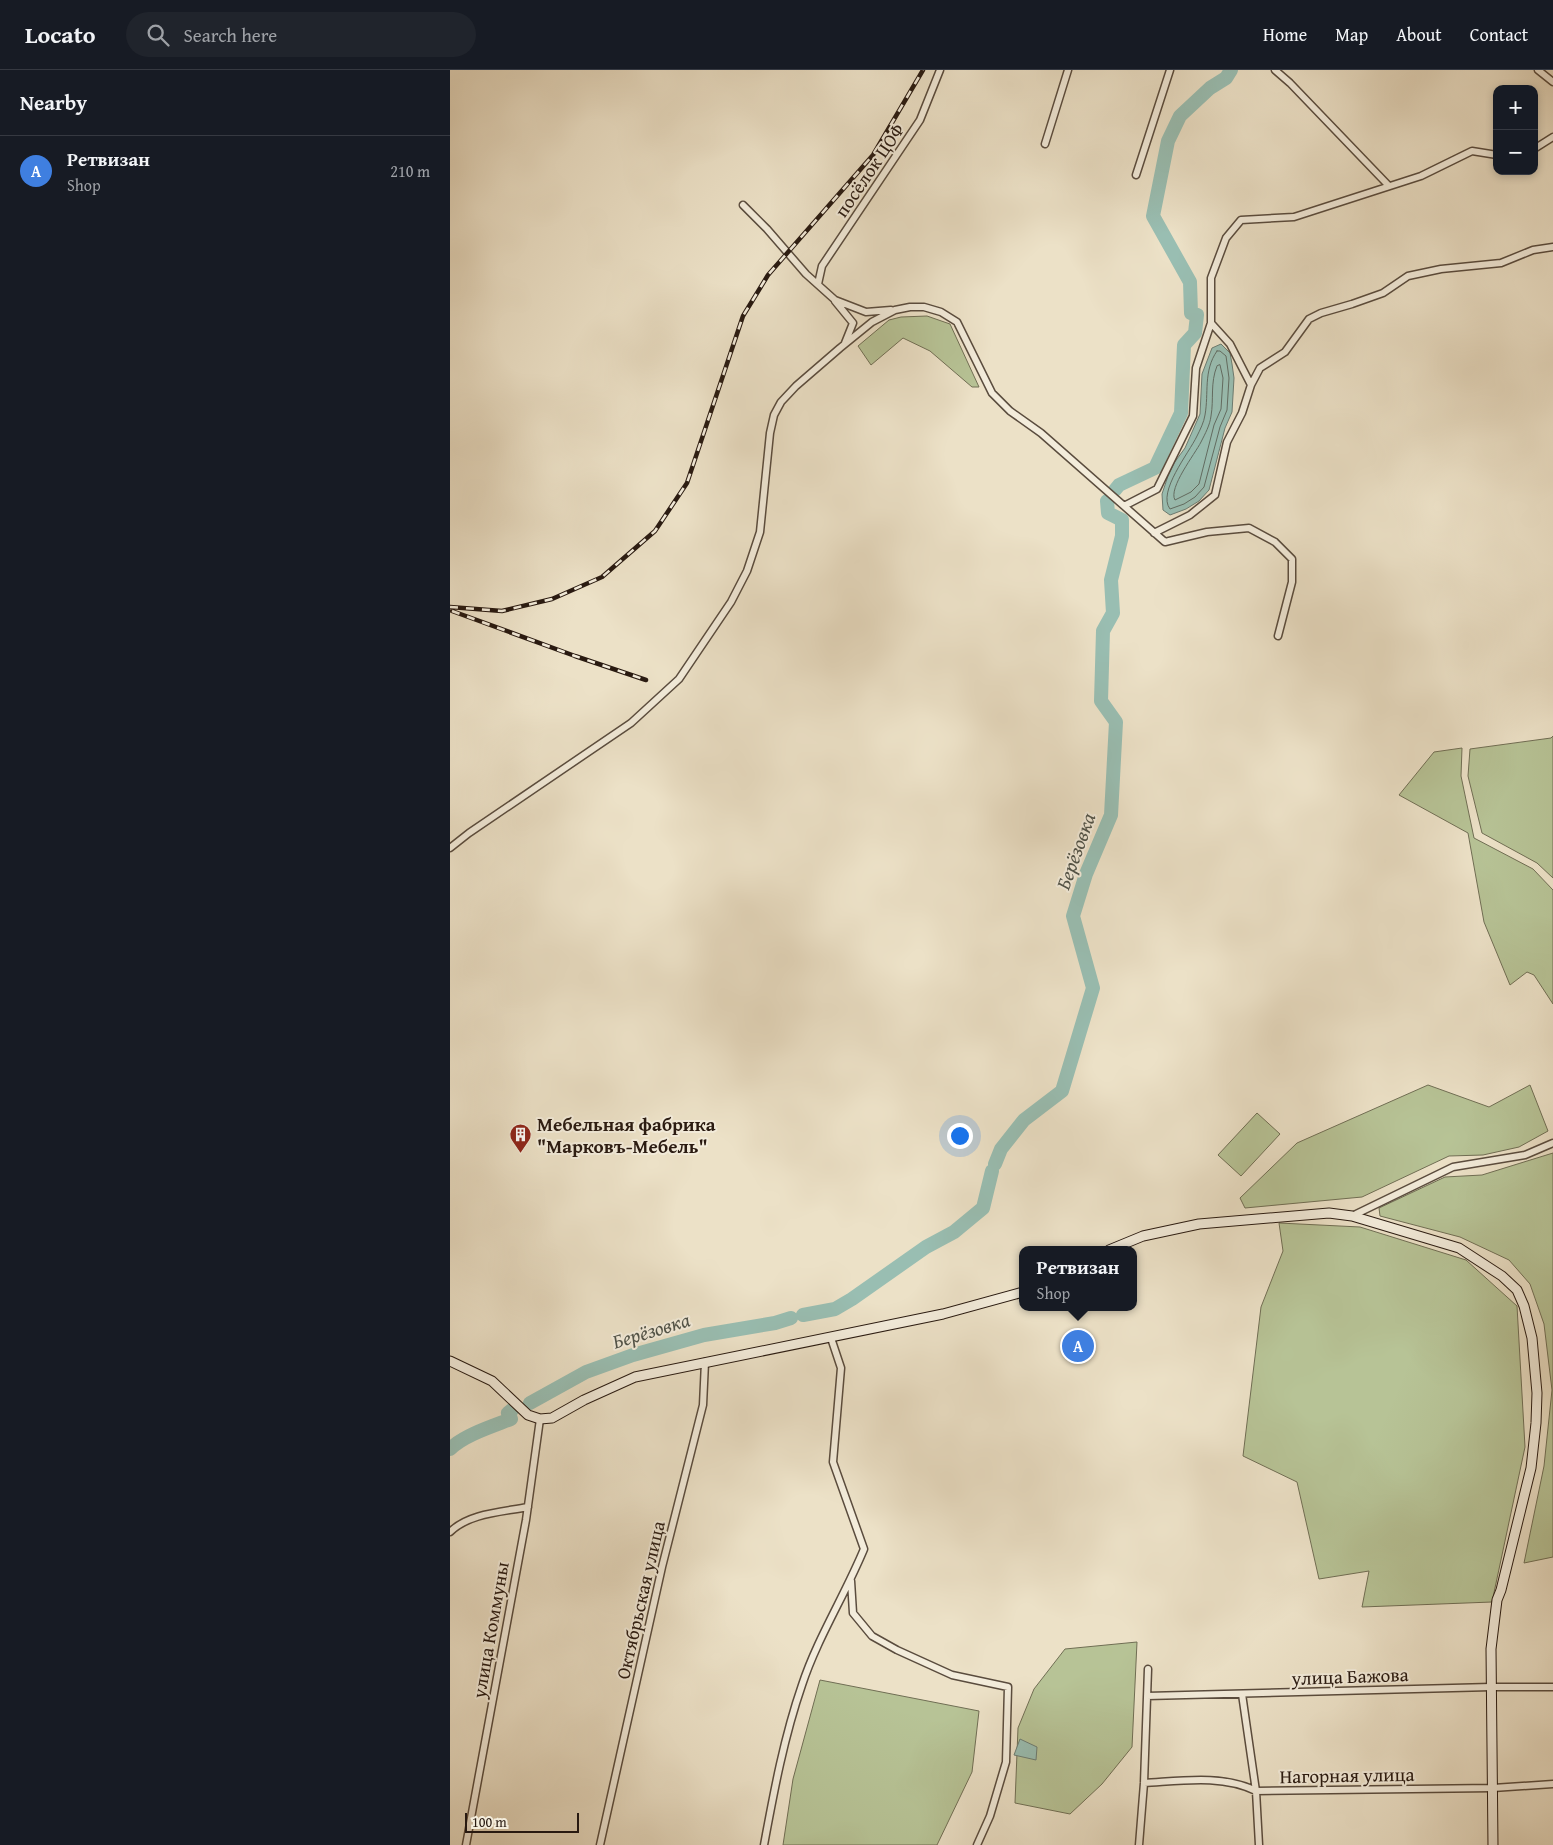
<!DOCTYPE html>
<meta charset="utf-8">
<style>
:root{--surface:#171b24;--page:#20242c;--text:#f1f3f6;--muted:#9ea1a6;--line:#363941;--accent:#c59692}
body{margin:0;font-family:"Gentium Book Plus",serif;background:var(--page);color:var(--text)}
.controls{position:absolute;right:15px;top:15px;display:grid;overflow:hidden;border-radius:10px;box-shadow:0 2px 8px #0003}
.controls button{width:45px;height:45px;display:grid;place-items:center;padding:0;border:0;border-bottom:1px solid var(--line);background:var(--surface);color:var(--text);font:25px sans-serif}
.scale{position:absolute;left:15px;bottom:12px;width:114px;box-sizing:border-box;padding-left:5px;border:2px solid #291a11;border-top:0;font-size:14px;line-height:18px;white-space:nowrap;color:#291a11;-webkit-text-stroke:4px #f3ecdb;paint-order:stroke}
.you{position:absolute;left:509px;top:1065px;width:18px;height:18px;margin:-12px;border:4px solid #fff;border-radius:50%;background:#1a73e8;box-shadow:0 0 0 8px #1a73e833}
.badge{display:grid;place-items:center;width:32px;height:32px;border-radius:50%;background:var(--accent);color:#fff;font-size:16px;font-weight:700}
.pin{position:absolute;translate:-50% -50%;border:2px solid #fff;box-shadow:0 1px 5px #0006}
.popup{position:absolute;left:569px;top:1176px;width:118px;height:65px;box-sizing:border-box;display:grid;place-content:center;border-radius:10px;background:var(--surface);filter:drop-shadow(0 1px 4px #0005);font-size:16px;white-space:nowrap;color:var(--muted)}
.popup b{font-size:19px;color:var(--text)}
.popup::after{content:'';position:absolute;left:50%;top:100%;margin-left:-10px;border:10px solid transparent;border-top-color:var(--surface)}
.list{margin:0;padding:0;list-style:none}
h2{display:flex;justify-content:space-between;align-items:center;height:65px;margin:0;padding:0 20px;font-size:21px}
h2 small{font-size:16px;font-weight:400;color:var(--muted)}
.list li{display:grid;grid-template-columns:32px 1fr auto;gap:15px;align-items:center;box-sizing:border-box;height:70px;padding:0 20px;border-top:1px solid var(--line)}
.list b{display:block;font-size:19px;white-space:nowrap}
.list p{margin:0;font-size:16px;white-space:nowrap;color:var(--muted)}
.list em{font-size:16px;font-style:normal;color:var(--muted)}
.icon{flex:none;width:28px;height:28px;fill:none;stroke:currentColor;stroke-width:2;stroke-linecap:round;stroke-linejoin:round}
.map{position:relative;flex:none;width:1103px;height:1775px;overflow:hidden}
header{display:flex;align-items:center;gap:30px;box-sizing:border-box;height:70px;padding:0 25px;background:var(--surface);border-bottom:1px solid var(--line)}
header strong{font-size:24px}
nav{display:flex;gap:28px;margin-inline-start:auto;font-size:18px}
.search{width:350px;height:45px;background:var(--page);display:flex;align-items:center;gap:12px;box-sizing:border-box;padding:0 18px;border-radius:28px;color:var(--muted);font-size:19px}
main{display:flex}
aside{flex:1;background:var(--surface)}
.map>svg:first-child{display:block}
.green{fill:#b7c396;stroke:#706e54}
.water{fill:#99beb2;stroke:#6c7c72}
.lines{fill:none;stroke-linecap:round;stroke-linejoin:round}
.shore{stroke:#616c62;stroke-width:1}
.river{stroke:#99beb2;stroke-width:14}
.street-casing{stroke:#5a4c3e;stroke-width:9}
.secondary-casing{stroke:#291a11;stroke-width:11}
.street{stroke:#f3ecdb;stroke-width:6}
.secondary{stroke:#f3ecdb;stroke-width:9}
.rail-casing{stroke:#291a11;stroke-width:4.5}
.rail{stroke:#f3ecdb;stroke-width:2.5;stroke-dasharray:8;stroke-linecap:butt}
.labels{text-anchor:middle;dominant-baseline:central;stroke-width:4;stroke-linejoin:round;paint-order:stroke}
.street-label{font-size:19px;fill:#291a11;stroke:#f3ecdb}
.poi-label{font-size:19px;font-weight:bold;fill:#291a11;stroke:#f3ecdb;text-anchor:start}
.water-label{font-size:20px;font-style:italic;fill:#505349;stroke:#f3ecdb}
</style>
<header>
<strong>Locato</strong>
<div class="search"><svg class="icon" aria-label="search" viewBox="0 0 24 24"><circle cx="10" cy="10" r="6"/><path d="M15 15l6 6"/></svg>Search here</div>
<nav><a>Home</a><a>Map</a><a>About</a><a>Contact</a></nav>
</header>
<main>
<aside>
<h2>Nearby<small></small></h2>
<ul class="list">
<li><span class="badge" style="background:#3f7fe0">A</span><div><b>Ретвизан</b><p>Shop</p></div><em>210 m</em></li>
</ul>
</aside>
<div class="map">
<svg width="1103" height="1775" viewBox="0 0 1103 1775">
<rect width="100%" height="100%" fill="#ece1c7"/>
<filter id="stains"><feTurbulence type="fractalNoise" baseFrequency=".004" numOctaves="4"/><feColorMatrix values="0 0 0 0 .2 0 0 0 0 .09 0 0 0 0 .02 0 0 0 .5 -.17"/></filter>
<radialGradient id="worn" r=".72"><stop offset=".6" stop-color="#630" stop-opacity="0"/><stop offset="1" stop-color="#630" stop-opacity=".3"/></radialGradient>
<!-- green -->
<path class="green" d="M477,246L500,254L529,317H522L480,281L453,268L421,295L408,276L439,250L451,247Z
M1103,666V808L1087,793L1032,763L1018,706L1020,679L1101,668Z
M1012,678L1011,706L1024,768L1083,799L1103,820V934L1084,905L1077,902L1060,915L1034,852L1018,763L949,725L984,682Z
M978,1015L1039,1037L1080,1015L1098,1061L1069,1077L1033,1085L999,1086L912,1127L795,1138L790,1128L847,1073Z
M807,1043L830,1064L791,1106L768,1085Z
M1103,1083V1487L1074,1493L1094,1396L1102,1320L1094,1254L1080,1214L1059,1190L1010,1167L930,1146L929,1138L995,1107L1032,1105Z
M829,1153L910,1157L1016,1190L1067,1236L1075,1377L1042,1532L912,1537L919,1501L869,1509L847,1412L793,1386L811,1237L833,1181Z
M687,1572L682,1677L652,1714L620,1744L565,1733L568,1658L584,1619L615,1579Z
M370,1610L529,1641L522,1702L487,1775H333L343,1709Z"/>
<!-- water -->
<path class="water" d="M771,274L780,283L782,294L784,308L782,342L775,358L759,420L749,431L736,439L720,445L713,440L712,424L718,406L724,393L735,378L750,344L752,304L762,278Z
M570,1669L587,1677L586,1690L564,1685Z"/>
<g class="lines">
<!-- shore -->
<path class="shore" d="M767,281H770L776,286L779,308L777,340L770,357L754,417L745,427L734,434L720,439C707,422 739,383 747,366C750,360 754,352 755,345C759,323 753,301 767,281Z
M770,295L773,308L771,339L764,355L749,414L741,422L725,430C718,418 745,384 751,372C755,364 760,355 761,346C764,329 760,313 767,296Z"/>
<!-- river -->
<path class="river" d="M665,420L669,415L705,398L731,343L734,275L745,263L747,245L741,243L740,212L703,146L718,71L730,46L760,18L776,8L781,0
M545,1094L551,1079L574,1050L612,1021L643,918L623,846L636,804L661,745L666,652L651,631L653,561L663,543L661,510L672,466V450L658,443L657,431
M353,1245L385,1239L402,1229L476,1177L504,1162L533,1138L542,1101
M80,1333L136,1302L183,1285L254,1265L325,1253L341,1248
M0,1379C14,1365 43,1356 61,1349L58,1343L63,1339"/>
<defs>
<path id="street" d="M825,0L840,13L939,116
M1088,0L1103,12
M595,74L618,0
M1084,79L1103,67
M686,105L720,0
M293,135L317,159L356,204L385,230L416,242L441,240
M368,214L372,196L470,50L490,0
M385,231L403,253L395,273
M801,315L810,298L835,282L859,249L871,243L902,234L933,223L958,206L991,199L1051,193L1083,180L1103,177
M674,436L707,419L743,346L746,298L761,253
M704,463L740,445L765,425L777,372L792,343L801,315L780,274L761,253V208L776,168L791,150L844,147L971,106L1022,81L1047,85
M0,778L19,763L181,653L229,609L281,532L297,501L310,462L320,363L324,345L331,332L346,316L390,278L422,252L445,240L460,237H474L491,242L507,252L542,323L560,341L591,363L715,472L757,462L799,458L825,472L842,489V512L828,566
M902,1146L1003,1097L1075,1085L1103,1073
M0,1462C19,1443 53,1442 78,1437
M401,1511L403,1543L422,1566L447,1580L502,1605L558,1617L556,1692L540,1746L527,1775
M792,1624L806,1721L809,1775
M697,1626L1041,1617H1103
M694,1713C730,1711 772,1704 806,1721L1043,1718L1103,1714
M16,1775L76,1450L90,1349
M150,1775L212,1497L253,1335L255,1292
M314,1775C324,1721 334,1667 352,1615C367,1569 395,1525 414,1479L383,1392L391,1298L381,1268
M689,1775L694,1713L698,1599"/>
<path id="secondary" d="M659,1180L693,1166L749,1154L879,1143L902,1146L1009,1178L1052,1206L1067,1220L1074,1236L1082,1268L1087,1323L1086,1353L1081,1398L1051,1520L1047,1530L1041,1579L1043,1775
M0,1291L42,1311L78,1345L90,1349L102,1348L134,1330L185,1307L493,1244L573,1222"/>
</defs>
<!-- street casing -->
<use href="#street" class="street-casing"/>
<!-- secondary casing -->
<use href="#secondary" class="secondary-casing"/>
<!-- street -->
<use href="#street" class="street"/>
<!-- secondary -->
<use href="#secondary" class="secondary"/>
<defs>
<path id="rail" d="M0,537L52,541L102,529L152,507L205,461L237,413L293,246L318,205L423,85L473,0
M2,541L125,586L196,610"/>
</defs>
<!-- rail casing -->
<use href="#rail" class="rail-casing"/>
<!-- rail -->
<use href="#rail" class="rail"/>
</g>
<!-- icons -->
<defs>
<symbol id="building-pin" viewBox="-11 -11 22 30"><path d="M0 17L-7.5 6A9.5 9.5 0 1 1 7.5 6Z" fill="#8f2418" stroke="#f3ecdb"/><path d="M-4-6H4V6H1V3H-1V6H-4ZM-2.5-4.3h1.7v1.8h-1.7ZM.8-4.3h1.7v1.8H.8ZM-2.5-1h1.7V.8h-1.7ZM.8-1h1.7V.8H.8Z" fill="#fff"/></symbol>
</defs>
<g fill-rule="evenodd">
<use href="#building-pin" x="58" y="1052" width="25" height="34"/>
</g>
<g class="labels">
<!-- street labels -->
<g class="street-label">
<text transform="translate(419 100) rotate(-56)">посёлок ЦОФ</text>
<text transform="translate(190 1530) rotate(-77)">Октябрьская улица</text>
<text transform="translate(40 1560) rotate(-80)">улица Коммуны</text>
<text transform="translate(900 1606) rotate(-2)">улица Бажова</text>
<text transform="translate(897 1705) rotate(-1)">Нагорная улица</text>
</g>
<!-- poi labels -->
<g class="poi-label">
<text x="87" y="1054">Мебельная фабрика<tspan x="87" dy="22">"Марковъ-Мебель"</tspan></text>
</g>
<!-- water labels -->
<g class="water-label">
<text transform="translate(625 781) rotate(-70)">Берёзовка</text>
<text transform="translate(201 1260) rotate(-17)">Берёзовка</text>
</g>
</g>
<rect width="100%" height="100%" filter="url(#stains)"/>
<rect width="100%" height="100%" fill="url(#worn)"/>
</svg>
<div class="controls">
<button>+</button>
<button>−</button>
</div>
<div class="scale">100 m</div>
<div class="you"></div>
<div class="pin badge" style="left:628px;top:1276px;background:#3f7fe0">A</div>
<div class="popup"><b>Ретвизан</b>Shop</div>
</div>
</main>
